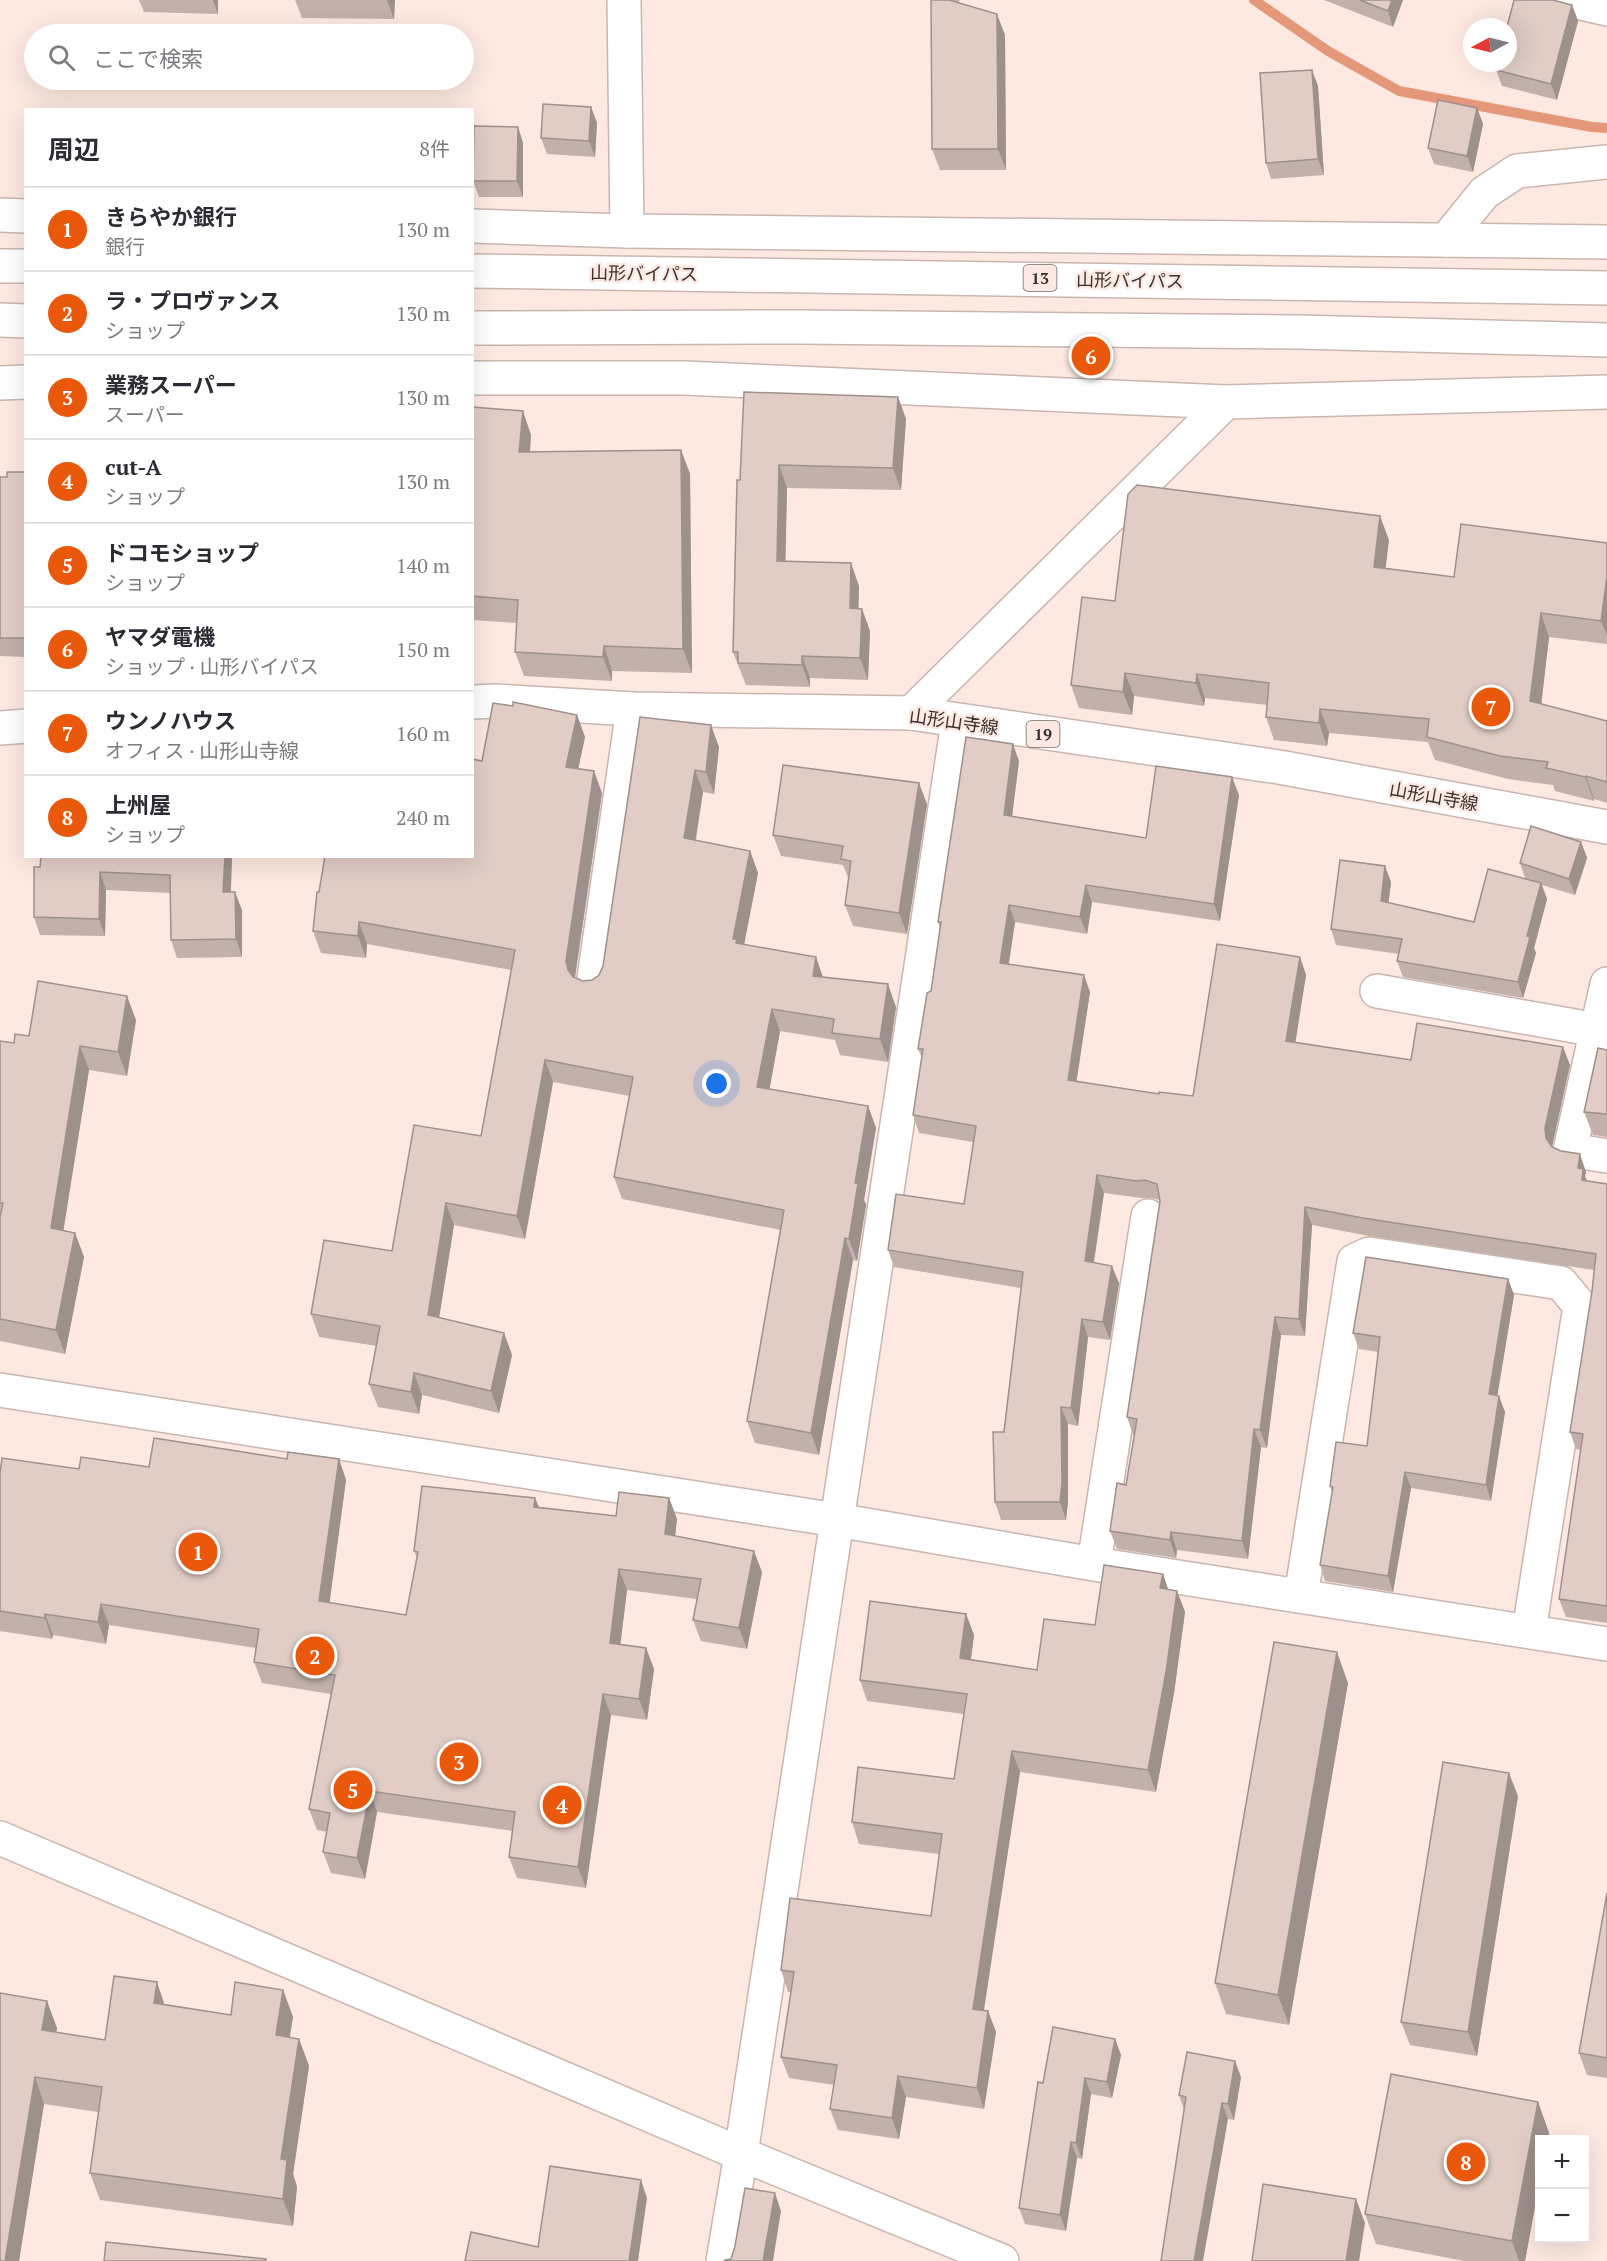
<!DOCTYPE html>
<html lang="ja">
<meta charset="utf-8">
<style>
:root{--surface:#fff;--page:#f2f2f3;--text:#2b2b33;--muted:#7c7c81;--line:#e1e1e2;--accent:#ea580c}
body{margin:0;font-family:"PT Serif","Noto Sans JP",serif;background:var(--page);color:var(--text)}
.controls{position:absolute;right:18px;bottom:18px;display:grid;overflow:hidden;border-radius:0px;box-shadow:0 6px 24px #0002}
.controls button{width:54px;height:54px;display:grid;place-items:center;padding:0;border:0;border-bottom:2px solid var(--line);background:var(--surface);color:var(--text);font:30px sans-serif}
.compass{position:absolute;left:1463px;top:18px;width:54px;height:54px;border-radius:50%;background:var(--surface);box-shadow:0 6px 24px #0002;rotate:263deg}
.you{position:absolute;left:717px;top:1084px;width:21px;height:21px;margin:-15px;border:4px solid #fff;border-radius:50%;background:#1a73e8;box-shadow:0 0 0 9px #1a73e833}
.badge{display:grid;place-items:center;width:39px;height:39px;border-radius:50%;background:var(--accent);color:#fff;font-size:20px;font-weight:700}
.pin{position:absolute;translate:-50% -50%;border:3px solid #fff;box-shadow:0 2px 6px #0006}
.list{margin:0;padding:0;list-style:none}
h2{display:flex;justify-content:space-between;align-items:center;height:78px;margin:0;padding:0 24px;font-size:26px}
h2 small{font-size:20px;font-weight:400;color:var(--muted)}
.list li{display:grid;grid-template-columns:39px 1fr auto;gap:18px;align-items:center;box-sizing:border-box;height:84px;padding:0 24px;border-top:2px solid var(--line)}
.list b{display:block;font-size:22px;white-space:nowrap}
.list p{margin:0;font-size:20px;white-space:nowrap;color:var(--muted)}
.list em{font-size:20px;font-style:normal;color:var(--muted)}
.icon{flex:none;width:33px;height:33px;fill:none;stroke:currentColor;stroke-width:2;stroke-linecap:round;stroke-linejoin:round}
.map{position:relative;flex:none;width:1607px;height:2261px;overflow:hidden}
.search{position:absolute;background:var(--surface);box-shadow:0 6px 24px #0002;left:24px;top:24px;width:450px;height:66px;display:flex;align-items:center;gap:15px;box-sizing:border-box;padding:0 21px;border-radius:33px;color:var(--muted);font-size:22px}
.panel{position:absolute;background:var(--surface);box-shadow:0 6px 24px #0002;left:24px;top:108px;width:450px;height:750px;border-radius:0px}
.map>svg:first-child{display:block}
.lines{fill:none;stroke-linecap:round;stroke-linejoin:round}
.stream{stroke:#e59779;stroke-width:10}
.minor-casing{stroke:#c9b6af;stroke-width:36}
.major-casing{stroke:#c9b6af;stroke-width:36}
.highway-casing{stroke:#c9b6af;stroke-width:36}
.minor{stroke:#fff;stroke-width:33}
.major{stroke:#fff;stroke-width:33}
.highway{stroke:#fff;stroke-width:33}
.wall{fill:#c2b0aa}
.shaded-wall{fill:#9e908b}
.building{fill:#e1cdc6;stroke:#9e908b;stroke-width:1.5}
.labels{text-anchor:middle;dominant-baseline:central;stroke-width:5;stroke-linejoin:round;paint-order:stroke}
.shield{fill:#fde9e1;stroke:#746964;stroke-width:1.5}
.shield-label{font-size:16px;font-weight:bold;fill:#3a322f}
.street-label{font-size:18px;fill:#3a322f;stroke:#fde9e1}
</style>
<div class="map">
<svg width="1607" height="2261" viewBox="0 0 1607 2261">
<rect width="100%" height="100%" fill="#fde9e1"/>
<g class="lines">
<!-- stream -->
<path class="stream" d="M1254,0L1328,51L1399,91L1592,127L1607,128"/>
<defs>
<path id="minor" d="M624,0L627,231
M1568,0L1607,9
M1446,240L1484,193L1517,171L1607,162
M911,713L1226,402
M1607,984L1570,1150L1607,1156
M593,985L633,709
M1377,991L1597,1030
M0,1390L837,1520L1094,1564L1607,1644
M1094,1564L1148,1216
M1301,1596L1354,1261L1369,1254L1561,1283L1580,1306L1529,1631
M0,1838L741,2154L1002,2261
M723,2261L741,2154L958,722"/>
<path id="major" d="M472,702L496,701L633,709L911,713L1279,767L1607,827
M0,728L26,726"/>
<path id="highway" d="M0,215L26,216
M472,226L627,231L1607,242
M0,266H26
M472,271L1607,288
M0,320L26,321
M472,328L803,327L1299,332L1607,340
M472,378H684L1226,402L1607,392
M0,383L26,382"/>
</defs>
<!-- minor casing -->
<use href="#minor" class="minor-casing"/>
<!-- major casing -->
<use href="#major" class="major-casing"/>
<!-- highway casing -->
<use href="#highway" class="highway-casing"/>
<!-- minor -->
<use href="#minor" class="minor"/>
<!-- major -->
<use href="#major" class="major"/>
<!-- highway -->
<use href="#highway" class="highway"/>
</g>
<!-- wall -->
<path class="wall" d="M139,0H218V14L144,12Z
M295,0H395L394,19L302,18Z
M931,0H960L958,3L1005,35L1006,170H940L932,149Z
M1324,0H1403L1393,27Z
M1572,5L1578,21L1557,100L1502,86L1496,70Z
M1318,86L1324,175L1271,179L1266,163Z
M591,107L597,123L595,157L547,154L541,138Z
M1477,108L1483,124L1473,172L1434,164L1428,148Z
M518,127L523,143V197H479L473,181Z
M898,397L906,419L901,490L787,488L785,562L859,586L858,608L862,609L870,631L868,680L810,678V687L746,685L733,652L740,480Z
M472,407L531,435L530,452L681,450L690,474L692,673L612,671V681L524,676L515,652L517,623L472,620Z
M26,472V657L0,656V477H7Z
M1389,540L1385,568L1454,577L1607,543V644L1549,637L1541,704L1607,721V803L1594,799V801L1555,791L1553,785L1508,779L1435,760L1428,742L1329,733L1327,746L1274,740L1266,717L1267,705L1205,698L1204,706L1134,696L1132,715L1079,708L1071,685L1115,601Z
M513,706L577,715L585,737L578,768L602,793L575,978L583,981L592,980L599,975L603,966L640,717L719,747L714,794L703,792L696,840L750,851L758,873L744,945L896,1007L888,1062L840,1055L835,1040L780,1031L769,1089L868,1106L876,1128L864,1200L866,1205L857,1261L853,1260L819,1455L755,1443L747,1421L781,1230L622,1199L614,1177L630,1096L553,1082L525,1239L454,1225L439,1317L504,1333L512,1355L499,1413L422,1395L419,1414L378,1407L369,1384L377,1346L319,1337L311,1314L392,1251L481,1136L511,970L367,944L366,958L321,953L313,931L319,892L482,761Z
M1019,761L1012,816L1146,838L1239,795L1220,921L1092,902L1087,934L1015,922L1009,964L1090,992L1076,1082L1159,1094L1193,1096L1300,957L1306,975L1295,1042L1411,1060L1570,1065L1552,1147L1586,1172L1585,1176L1587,1181L1607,1184V1623L1566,1617L1559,1599L1581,1450L1576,1449L1570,1432L1592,1291L1594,1270L1369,1236L1312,1225L1305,1336L1281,1335L1267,1448L1261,1447L1248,1559L1177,1550L1176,1558L1117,1549L1110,1531L1126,1485L1134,1435H1133L1127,1417L1160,1200L1151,1198H1142L1104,1193L1094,1263L1119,1283L1110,1340L1088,1337L1078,1426L1068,1424V1501L1066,1520H1001L995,1502L1021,1288L894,1267L888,1250L964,1204L973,1142L919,1133L913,1115L922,1058L918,1049L931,991L940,928L938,922Z
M927,804L907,934L853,926L845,905L849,880L843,865L781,856L773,835Z
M1581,842L1587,858L1575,895L1542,885L1547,899L1534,948L1536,953L1523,998L1403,977L1397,961L1399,954L1336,945L1331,929L1391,882L1388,903L1474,922L1525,878L1520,863Z
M41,856H232L231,892L242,910V957L177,958L171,940L170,893L106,890L105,936L40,935L34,917Z
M136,1020L127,1076L89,1070L63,1230L75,1233L84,1257L65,1354L0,1341V1041L14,1043Z
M1607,1050V1137L1593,1135L1584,1112Z
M1508,1279L1514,1295L1497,1395L1505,1412L1491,1501L1411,1488L1393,1592L1325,1581L1320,1565L1332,1493L1330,1486L1367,1446L1378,1352L1359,1349L1353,1333Z
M287,1459H339L346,1480L329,1602L406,1615L417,1557L414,1551L535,1498L539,1507L616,1516L669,1498L677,1519L675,1536L762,1572L747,1649L701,1641L693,1620L697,1599L627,1590L620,1644L646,1648L654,1669L647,1720L611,1715L586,1888L517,1878L509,1857L513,1831L377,1812L365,1879L331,1873L323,1852L327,1832L317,1830L309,1809L331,1694L262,1683L254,1662L256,1648L109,1625L106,1644L53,1635L52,1639L0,1631V1473L149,1467Z
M1163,1574L1168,1589L1177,1591L1185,1612L1174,1693L1156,1792L1020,1772L983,2011H988L996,2032L984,2109L906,2097L899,2139L838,2130L830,2109L834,2085L789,2078L781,2057L791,1992H788L781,1970L931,1916L939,1854L859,1844L852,1822L954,1779L964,1714L867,1701L860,1680L966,1614L974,1635L971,1660L1037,1670Z
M1348,1683L1289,2025L1226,2014L1215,1983Z
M1518,1796L1477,2056L1410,2045L1401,2022Z
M1607,1893V2078L1587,2075L1579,2053Z
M283,1990L293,2017L289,2037L299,2039L309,2066L293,2174L297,2187L293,2226L100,2200L90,2173L98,2112L44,2104L19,2261H0V1993L57,2028L56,2032L105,2040L165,2004L231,2015Z
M1115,2039L1121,2055L1112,2098L1091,2094L1082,2159L1077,2158L1066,2231L1025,2224L1019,2208L1043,2083Z
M1241,2077L1234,2120L1184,2110L1179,2095Z
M1538,2102L1549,2133L1525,2261H1464L1376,2244L1365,2214Z"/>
<!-- shaded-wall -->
<path class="shaded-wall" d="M213,0H218V14Z
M387,0H395L394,19Z
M1392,0H1403L1393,27L1388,11Z
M1572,5L1578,21L1557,100L1551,84Z
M997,14L1005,35L1006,170L998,149Z
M1312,70L1318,86L1324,175L1318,159Z
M591,107L597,123L595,157L589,141Z
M1477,108L1483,124L1473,172L1467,156Z
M518,127L523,143V197L517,181Z
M898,397L906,419L901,490L893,468Z
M523,411L531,435L528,476L519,452Z
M681,450L690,474L692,673L683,649Z
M779,465L787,488L785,584L777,561Z
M1380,516L1389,540L1383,590L1374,567Z
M851,563L859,586L858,630L850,608Z
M1607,576V636L1601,621Z
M862,609L870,631L868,680L860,658Z
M1541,613L1549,637L1539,724L1530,701Z
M604,646L612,671V681L603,657Z
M802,656L810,678V687L802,665Z
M1125,673L1134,696L1132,715L1123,692Z
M1197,674L1205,698L1204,706L1196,683Z
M1320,709L1329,733L1327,746L1319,723Z
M577,715L585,737L574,789L566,767Z
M711,725L719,747L714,794L706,772Z
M1013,744L1019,761L1010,832L1004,815Z
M695,770L703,792L692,860L684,838Z
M594,771L602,793L574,983L568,970L566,961Z
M1586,776L1594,799V801L1585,777Z
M1232,777L1239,795L1220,921L1214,904Z
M919,783L927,804L907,934L899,913Z
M1581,842L1587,858L1575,895L1569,879Z
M750,851L758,873L742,955L733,939Z
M225,856H232L230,910L223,892Z
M1385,866L1391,882L1387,917L1381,901Z
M100,872L106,890L105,936L99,919Z
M1541,883L1547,899L1534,948L1536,953L1523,998L1518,982L1527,936Z
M1086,885L1092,902L1087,934L1080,917Z
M235,892L242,910V957L236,939Z
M1009,905L1015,922L1006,980L1000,963Z
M359,922L367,944L366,958L358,936Z
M816,957L824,980L813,976Z
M1300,957L1306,975L1293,1058L1286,1041Z
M1084,975L1090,992L1074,1098L1068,1080Z
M888,984L896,1007L888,1062L880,1039Z
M127,996L136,1020L127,1076L118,1052Z
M772,1009L780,1031L766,1109L757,1087Z
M80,1046L89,1070L60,1252L51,1228Z
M1563,1047L1570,1065L1552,1146L1546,1138L1545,1128Z
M545,1060L553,1082L525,1239L517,1216Z
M868,1106L876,1128L864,1200L866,1205L857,1261L849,1239L855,1183Z
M1580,1154L1586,1172L1585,1176L1589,1187L1588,1198L1578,1168Z
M1097,1175L1104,1193L1091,1279L1085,1261Z
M446,1203L454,1225L436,1337L428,1315Z
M1305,1207L1312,1225L1305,1336L1299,1319Z
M75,1233L84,1257L65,1354L56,1330Z
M845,1238L853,1260L819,1455L811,1433Z
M1112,1266L1119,1283L1110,1340L1103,1322Z
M1508,1279L1514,1295L1495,1410L1489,1394Z
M1275,1317L1281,1335L1267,1448L1260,1430Z
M1082,1319L1088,1337L1078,1426L1071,1408Z
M504,1333L512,1355L499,1413L491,1391Z
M414,1373L422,1395L419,1414L411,1392Z
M1499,1396L1505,1412L1491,1501L1486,1485Z
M1061,1407L1068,1424V1501L1066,1520L1060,1502Z
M1254,1429L1261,1447L1248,1559L1242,1541Z
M339,1459L346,1480L327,1622L319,1601Z
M1405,1472L1411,1488L1393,1592L1388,1576Z
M535,1498L543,1519L534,1507Z
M669,1498L677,1519L673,1555L665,1534Z
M1171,1532L1177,1550L1176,1558L1170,1540Z
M754,1551L762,1572L747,1649L739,1628Z
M619,1569L627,1590L618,1664L610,1643Z
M1163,1574L1170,1595L1160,1588Z
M1177,1591L1185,1612L1174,1693L1156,1792L1148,1770Z
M101,1604L109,1625L106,1644L98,1622Z
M45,1614L53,1635L52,1639L45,1618Z
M966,1614L974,1635L968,1679L960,1658Z
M646,1648L654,1669L647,1720L639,1699Z
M1337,1652L1348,1683L1289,2025L1278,1995Z
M603,1694L611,1715L586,1888L578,1867Z
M1012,1751L1020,1772L981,2030L973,2009Z
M1509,1773L1518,1796L1477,2056L1468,2032Z
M370,1791L377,1812L365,1879L357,1858Z
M157,1982L166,2009L154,2003Z
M283,1990L293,2017L286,2062L276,2035Z
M47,2001L57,2028L52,2057L42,2030Z
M988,2011L996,2032L984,2109L977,2088Z
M299,2039L309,2066L293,2174L297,2187L293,2226L283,2199L281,2159Z
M1115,2039L1121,2055L1112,2098L1107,2082Z
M1235,2061L1241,2077L1234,2120L1228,2104Z
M898,2076L906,2097L899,2139L892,2118Z
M35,2077L44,2104L19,2261H5Z
M1085,2078L1091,2094L1082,2159L1076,2143Z
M1538,2102L1549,2133L1548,2139H1539V2184L1525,2261H1519L1512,2241Z
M1222,2103L1228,2119L1203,2261H1194Z
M1071,2142L1077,2158L1066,2231L1060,2215Z
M641,2180L647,2198L638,2261H629Z
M775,2193L781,2211L773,2261H763Z
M1356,2199L1365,2223L1359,2261H1346Z"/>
<!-- building -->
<path class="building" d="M931,0H949L997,14L998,149H932Z
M1360,0H1392L1388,11Z
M1514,0H1553L1572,5L1551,84L1496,70L1498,63H1508V27H1507Z
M1312,70L1318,159L1266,163L1260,73Z
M1438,100L1477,108L1467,156L1428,148Z
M543,104L591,107L589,141L541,138Z
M474,126L518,127L517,181H473Z
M744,392L898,397L893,468L779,465L777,561L851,563L850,608L862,609L860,658L802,656V665L738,663V652H733L737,480H740Z
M472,407L523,411L519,452L681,450L683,649L604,646L603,657L515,652L518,600L472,596Z
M7,472H26V638H0V477H7Z
M1137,485L1380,516L1374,567L1454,577L1461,524L1607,543V576L1601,621L1541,613L1530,701L1607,721V782L1586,776L1585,777L1546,768L1548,762L1500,756L1427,737L1429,719L1320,709L1319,723L1266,717L1269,683L1197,674L1196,683L1125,673L1123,692L1071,685L1082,597L1115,601L1128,494Z
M513,702L577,715L566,767L594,771L566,961L568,970L573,977L583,981L592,980L599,975L603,966L640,717L711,725L706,772L695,770L684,838L750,851L733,939H737L736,943L816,957L813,976L888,984L880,1039L832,1033L834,1019L772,1009L757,1087L868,1106L855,1183H858L849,1239L845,1238L811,1433L747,1421L784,1210L614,1177L633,1077L545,1060L517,1216L446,1203L428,1315L504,1333L491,1391L414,1373L411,1392L369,1384L380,1326L311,1314L324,1240L392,1251L414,1125L481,1136L515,950L359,922L358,936L313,931L317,892H319L325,856H472V759L482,761L493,703L513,706Z
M966,737L1013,744L1004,815L1146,838L1156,766L1232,777L1214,904L1086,885L1080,917L1009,905L1000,963L1084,975L1068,1080L1159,1094V1092L1193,1096L1217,944L1300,957L1286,1041L1411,1060L1417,1023L1563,1047L1545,1128L1546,1138L1552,1147L1561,1151L1580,1154L1578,1168L1583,1169L1582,1180L1607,1184V1606L1559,1599L1583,1434L1570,1432L1592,1291L1596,1254L1363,1218L1305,1207L1299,1319L1275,1317L1260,1430L1254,1429L1242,1541L1171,1532L1170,1540L1110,1531L1117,1483L1126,1485L1137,1419L1127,1417L1160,1201L1157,1184L1145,1180L1136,1181L1097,1175L1085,1261L1112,1266L1103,1322L1082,1319L1071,1408L1061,1407L1062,1483L1060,1502H995L993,1432H1004L1023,1272L888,1250L896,1194L964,1204L976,1126L913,1115L923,1049H918L927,993L931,991L941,922H938Z
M783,765L919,783L899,913L845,905L851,861L841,859L843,846L773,835Z
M1531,826L1581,842L1569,879L1520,863Z
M41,856H225L223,892H235L236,939L171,940L170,875L100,872L99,919L34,917V867H40Z
M1340,860L1385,866L1381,901L1474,922L1488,869L1541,883L1527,936L1530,937L1518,982L1397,961L1402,939L1331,929Z
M38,981L127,996L118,1052L80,1046L51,1228L75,1233L56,1330L0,1319V1217L3,1203H0V1041L14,1043L15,1034L29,1036Z
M1598,1048L1607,1050V1114L1584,1112Z
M1366,1257L1508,1279L1489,1394L1499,1396L1486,1485L1405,1472L1388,1576L1320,1565L1333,1487L1330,1486L1336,1442L1367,1446L1380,1337L1353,1333Z
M154,1438L287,1459L288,1452L339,1459L319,1601L406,1615L418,1552L414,1551L422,1486L535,1498L534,1507L616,1516L619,1492L669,1498L665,1534L754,1551L739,1628L693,1620L701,1579L619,1569L610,1643L646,1648L639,1699L603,1694L578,1867L509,1857L515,1812L370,1791L357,1858L323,1852L330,1813L309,1809L335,1675L254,1662L259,1629L101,1604L98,1622L45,1614V1618L0,1611V1473L2,1458L79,1469L81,1457L149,1467Z
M1104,1565L1163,1574L1160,1588L1177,1591L1166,1672L1148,1770L1012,1751L973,2009L988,2011L977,2088L898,2076L892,2118L830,2109L837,2065L781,2057L794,1972L781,1970L790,1898L931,1916L942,1834L852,1822L858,1767L954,1779L967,1694L860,1680L870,1601L966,1614L960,1658L1037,1670L1044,1619L1095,1625Z
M1274,1642L1337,1652L1278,1995L1215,1983Z
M1443,1762L1509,1773L1468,2032L1401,2022Z
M1607,1893V2058L1579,2053Z
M114,1976L157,1982L154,2003L231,2015L235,1982L283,1990L276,2035L299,2039L281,2159L287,2160L283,2199L90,2173L102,2087L35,2077L5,2261H0V1993L47,2001L42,2030L105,2040Z
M1053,2027L1115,2039L1107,2082L1085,2078L1076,2143L1071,2142L1060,2215L1019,2208L1038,2082L1043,2083Z
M1187,2052L1235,2061L1228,2104L1222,2103L1194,2261H1161L1186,2097L1179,2095Z
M1391,2074L1538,2102L1512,2241L1365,2214Z
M550,2166L641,2180L629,2261H465L471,2232L538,2247Z
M1263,2184L1356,2199L1346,2261H1252Z
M745,2188L775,2193L763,2261H724L725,2260L731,2259L735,2246Z
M106,2242L266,2259V2261H104Z"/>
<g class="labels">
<!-- shield labels -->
<g class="shield">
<rect x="1023.5" y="265" width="33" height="26" rx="4.5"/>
<rect x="1026.5" y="721" width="33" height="26" rx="4.5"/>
</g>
<g class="shield-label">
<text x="1040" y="278">13</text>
<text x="1043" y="734">19</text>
</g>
<!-- street labels -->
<g class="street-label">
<text transform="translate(644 273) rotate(1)">山形バイパス</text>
<text transform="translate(1130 280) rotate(1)">山形バイパス</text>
<text transform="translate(954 721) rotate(8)">山形山寺線</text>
<text transform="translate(1434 796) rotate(10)">山形山寺線</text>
</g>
</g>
</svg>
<div class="controls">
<button>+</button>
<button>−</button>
</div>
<svg class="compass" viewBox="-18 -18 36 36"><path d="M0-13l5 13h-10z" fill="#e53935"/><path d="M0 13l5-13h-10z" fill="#7c7c81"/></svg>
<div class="you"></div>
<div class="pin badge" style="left:198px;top:1552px">1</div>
<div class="pin badge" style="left:315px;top:1656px">2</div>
<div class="pin badge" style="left:459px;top:1762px">3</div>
<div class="pin badge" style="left:562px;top:1805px">4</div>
<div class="pin badge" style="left:353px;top:1790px">5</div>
<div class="pin badge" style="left:1091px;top:356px">6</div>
<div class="pin badge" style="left:1491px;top:707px">7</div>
<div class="pin badge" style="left:1466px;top:2162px">8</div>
<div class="search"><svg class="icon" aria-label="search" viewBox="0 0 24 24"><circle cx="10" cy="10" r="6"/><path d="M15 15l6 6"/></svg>ここで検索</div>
<section class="panel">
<h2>周辺<small>8件</small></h2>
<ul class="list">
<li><span class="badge">1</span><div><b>きらやか銀行</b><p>銀行</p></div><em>130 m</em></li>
<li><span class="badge">2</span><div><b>ラ・プロヴァンス</b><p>ショップ</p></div><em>130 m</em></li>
<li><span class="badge">3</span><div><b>業務スーパー</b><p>スーパー</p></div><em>130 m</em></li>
<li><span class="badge">4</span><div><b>cut-A</b><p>ショップ</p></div><em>130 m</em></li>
<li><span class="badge">5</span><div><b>ドコモショップ</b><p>ショップ</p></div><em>140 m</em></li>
<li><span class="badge">6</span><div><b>ヤマダ電機</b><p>ショップ · 山形バイパス</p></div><em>150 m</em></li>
<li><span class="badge">7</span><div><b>ウンノハウス</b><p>オフィス · 山形山寺線</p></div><em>160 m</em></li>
<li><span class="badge">8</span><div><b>上州屋</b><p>ショップ</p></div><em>240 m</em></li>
</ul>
</section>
</div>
